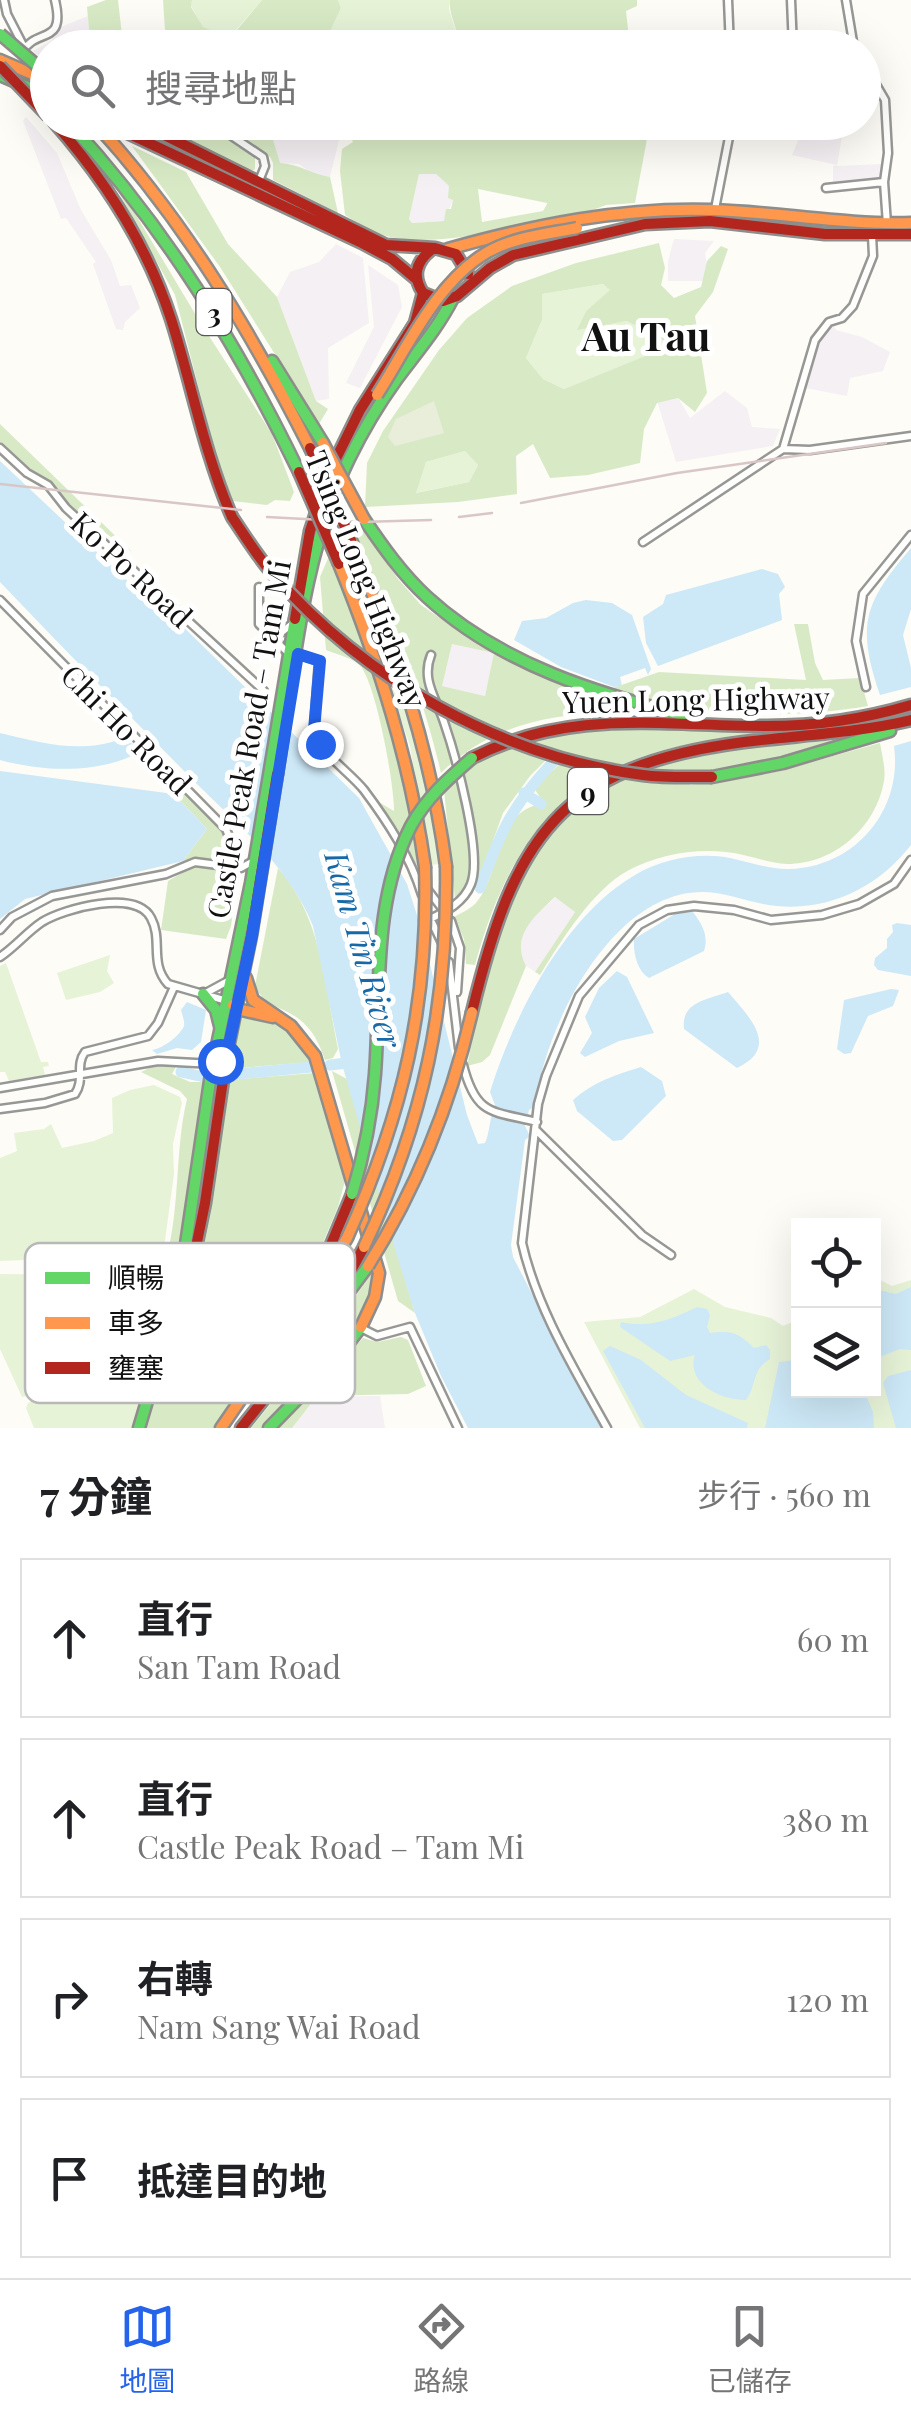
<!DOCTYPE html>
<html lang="zh-TW">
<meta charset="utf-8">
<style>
:root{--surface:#fff;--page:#f6f6f6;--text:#202124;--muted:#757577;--line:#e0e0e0;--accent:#2563eb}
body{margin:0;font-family:"Playfair Display","Noto Sans TC",serif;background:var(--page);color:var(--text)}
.controls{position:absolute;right:30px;bottom:30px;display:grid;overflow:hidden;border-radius:0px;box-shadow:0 10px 40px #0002}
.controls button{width:90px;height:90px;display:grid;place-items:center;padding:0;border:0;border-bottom:2px solid var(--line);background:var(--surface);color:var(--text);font:50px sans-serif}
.stop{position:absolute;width:30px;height:30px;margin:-22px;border:8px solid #2563eb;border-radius:50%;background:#fff}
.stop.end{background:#2563eb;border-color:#fff;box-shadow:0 2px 10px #0008}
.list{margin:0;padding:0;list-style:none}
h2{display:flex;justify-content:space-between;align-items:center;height:130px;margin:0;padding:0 40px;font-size:42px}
h2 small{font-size:32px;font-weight:400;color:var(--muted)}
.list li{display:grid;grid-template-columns:65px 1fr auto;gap:30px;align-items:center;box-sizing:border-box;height:160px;margin:0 20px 20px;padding:0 20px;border:2px solid var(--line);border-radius:0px}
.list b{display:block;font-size:38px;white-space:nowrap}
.list p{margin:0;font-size:32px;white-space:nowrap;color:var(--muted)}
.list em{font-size:32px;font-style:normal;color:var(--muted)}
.icon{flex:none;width:55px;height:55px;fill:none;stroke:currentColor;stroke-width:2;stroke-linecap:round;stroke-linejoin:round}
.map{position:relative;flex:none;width:911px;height:1428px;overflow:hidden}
.search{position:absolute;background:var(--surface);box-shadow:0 10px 40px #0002;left:30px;right:30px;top:30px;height:110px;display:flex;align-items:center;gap:25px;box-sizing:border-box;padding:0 35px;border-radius:55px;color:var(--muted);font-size:38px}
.sheet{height:850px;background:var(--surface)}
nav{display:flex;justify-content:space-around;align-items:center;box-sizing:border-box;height:140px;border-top:2px solid var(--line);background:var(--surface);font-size:28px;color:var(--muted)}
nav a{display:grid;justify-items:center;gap:5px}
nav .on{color:var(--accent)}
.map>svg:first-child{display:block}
.industrial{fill:#f5f0f3}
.green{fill:#e7f3d7}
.forest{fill:#d8eac5;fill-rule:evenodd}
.cemetery{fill:#e9eedb}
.water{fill:#cde8f7}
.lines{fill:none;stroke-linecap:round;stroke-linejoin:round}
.river{stroke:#cde8f7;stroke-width:11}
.street-casing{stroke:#979795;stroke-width:11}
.fast-casing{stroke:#8e8d8b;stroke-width:15}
.slow-casing{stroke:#8e8d8b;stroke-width:15}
.jam-casing{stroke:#8e8d8b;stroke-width:15}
.street{stroke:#fffffe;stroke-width:6}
.fast{stroke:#63d668;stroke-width:10}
.slow{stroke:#ff974d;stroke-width:10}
.jam{stroke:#b3261e;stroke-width:10}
.rail{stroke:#d9c6c7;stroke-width:2.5}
.fast-bridge-casing{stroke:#8e8d8b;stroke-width:15;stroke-linecap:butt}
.slow-bridge-casing{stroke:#8e8d8b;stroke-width:15;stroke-linecap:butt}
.jam-bridge-casing{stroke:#8e8d8b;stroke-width:15;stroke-linecap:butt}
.fast-bridge{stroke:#63d668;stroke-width:10}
.slow-bridge{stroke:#ff974d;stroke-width:10}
.jam-bridge{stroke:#b3261e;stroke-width:10}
.route{stroke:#2563eb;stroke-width:12}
.labels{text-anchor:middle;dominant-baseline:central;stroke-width:10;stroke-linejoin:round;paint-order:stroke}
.shield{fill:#fff;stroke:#585858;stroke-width:2.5}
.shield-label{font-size:28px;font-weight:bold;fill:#111}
.street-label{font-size:30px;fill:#111;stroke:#fff}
.water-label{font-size:32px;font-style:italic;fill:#1768a6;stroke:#fff}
.district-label{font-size:40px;font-weight:bold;fill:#111;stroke:#fff}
.key{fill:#fff;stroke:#b8b8b8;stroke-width:2.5}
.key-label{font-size:28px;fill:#111}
</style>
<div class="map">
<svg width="911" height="1428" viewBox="0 0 911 1428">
<rect width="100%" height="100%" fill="#fdfcf7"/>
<!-- industrial -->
<path class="industrial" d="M88,16L90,39L98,47L48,48L47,63L33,51L51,41L61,27Z
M26,117L57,153L81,210L111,260L120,286L131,285L140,308L125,322L123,330L116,329L93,264L96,262L66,218L61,219L23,121Z
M806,122L814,123L842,136L837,166L881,164V178L833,183V166L837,165L792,155Z
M268,123H343L348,133L339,140L330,177L313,174L299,164L279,163Z
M419,174H436L449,186L453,200L444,221L412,223L409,219Z
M674,239L714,241L705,253L709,281H668V261Z
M336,244L363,258L369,323L328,348L329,399L316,401L277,297L290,272L319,262Z
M368,265L398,285L402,307L360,388L346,383L374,327Z
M833,325L836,330L862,337L890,352L883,371L850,378L847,396L805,388L819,337Z
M725,391L747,408L752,427L780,429L773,446L676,462L656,398L676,394L690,418Z
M452,643L495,653L485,696L442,686Z
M556,897L575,912L535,972L525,965L519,953L525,925Z
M317,1396H380L385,1428H292Z"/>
<!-- green -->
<path class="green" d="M192,0H262L235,31L219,33L203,28L191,6Z
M338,0H450L449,9L459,42L457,48L338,47L329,34L341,8Z
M603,284L611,290L586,311L578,329L627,321L673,345L564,389L543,379L526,358L542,320V294Z
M465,451L478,465L469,482L415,493L426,462Z
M339,539C383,613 412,702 431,786C437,811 437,838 440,864L429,865L410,746Z
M110,955L107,971L114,983L100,992L66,1000L57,973Z
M6,963L41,1062H48L49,1066L43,1067L45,1075L9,1081L5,1072H0V966Z
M154,1085L180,1097L182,1103L173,1144L174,1174L163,1255L157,1264L50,1259L0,1261V1158L17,1151L14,1133L44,1129L51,1124L62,1148L94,1141L113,1133L112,1098L130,1090Z
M0,1274L106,1275L99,1334L155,1346L143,1396L120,1379L22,1397L0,1349Z
M874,1277L892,1286L911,1280V1428H640L584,1322L640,1317L694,1289L725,1307L771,1318L783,1326L798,1320V1390H874Z
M104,1385L115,1387L140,1405L133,1428H34L26,1408L28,1403L38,1398Z"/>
<!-- forest -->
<path class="forest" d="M106,0H118L123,44L147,47H98L90,39L87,7Z
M163,0H192L191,7L203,27L219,33L236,31L262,0H338L341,8L329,34L338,47H161L165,30Z
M450,0H637V6L626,11L630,47L457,48C461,32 448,16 450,0Z
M157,123H203L255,157V169L250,172Z
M231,123H268L280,163C299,164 311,174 330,177L338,213L273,180V163L270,157L227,130Z
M343,123H650L635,203L606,205L593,210C534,220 443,251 386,236C371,232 359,224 345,215L340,171L342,149L353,142ZM419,174H436L449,186L448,198L453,200L451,209H446L444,221L412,223L409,219ZM478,189L547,203V204L543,211L482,222Z
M132,146L186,172L228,244L277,297L316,401L328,409L319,424L220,267Z
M121,190L200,322L272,434L294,492L290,501L275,500L267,505L233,501L220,472L175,295L119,193Z
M659,243L665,268L661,285L674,298L701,287L707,261L721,246L728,249L713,292L695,316L707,393L695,412L678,398L657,403L644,429L640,463L588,475L550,478L533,444L516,456L517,494L458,502L365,507L367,463L383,431L439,350L467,318L512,286L576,263ZM603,284L610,290L586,311L577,330L627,321L672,345L564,389L543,379L526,358L542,320V294ZM465,451L478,465L469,482L416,493L426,462Z
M0,424L132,552L68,506L50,482L24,466L0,443Z
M361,525L398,579L421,605L460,632L559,684L639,710V714C565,710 495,720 441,773C421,686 387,606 350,526ZM452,644L494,653L485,696L442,686Z
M329,556C373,663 406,754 418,871L407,845L377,801L394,811C394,782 377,691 362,668C355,658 338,655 326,650L320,577Z
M794,624H808L815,663L823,680L860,678L868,706C780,721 692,715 607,690L659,672L806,680Z
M633,727L783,734C744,738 706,740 668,749C554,777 504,858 475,965L466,964L464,939L454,917C461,913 470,909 475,904C501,876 494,817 536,805L541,809L545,805L534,788L566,758L557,749L530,776L503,813L478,882L455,899L444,790C506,731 551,730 633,727Z
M844,739L770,761L690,773V785L775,772L880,743C882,755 886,769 884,781C876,827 835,864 787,864C767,863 747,854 726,852C694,848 657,855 629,870C593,889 561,941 540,975L535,972L575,912L555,897C535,916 510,936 526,966L490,1055L482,1062L467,1066C500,907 523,788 707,754C752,745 799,745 844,739Z
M181,786C201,808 230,829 231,861L196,858L183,861L207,829L174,794Z
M195,865L238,873L231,926L226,939L161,930L168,881Z
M278,868C322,917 325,987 338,1049L333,1058L325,1060C319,1043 313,1030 299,1019C283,1007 264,1006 255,986Z
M252,1016C280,1021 296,1033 311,1062L229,1069L238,1025L240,1019Z
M177,1065L172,1074L190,1082H204L180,1241L173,1270L163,1267C181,1219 174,1151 187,1099L180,1091L141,1072L153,1066Z
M332,1071L347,1079L415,1313L398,1301Z
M315,1073L346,1177L338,1207L299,1300L214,1428H144L185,1297L227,1080Z
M374,1270C380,1321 295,1387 264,1428H251L336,1324Z
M401,1337L408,1340L426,1386L408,1394L317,1396L292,1428H279L363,1338L377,1342Z"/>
<!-- cemetery -->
<path class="cemetery" d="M434,401L444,433L395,446L388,437L396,419Z"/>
<!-- water -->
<path class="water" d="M0,461L167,618L171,615L359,798L407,884L421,928L467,1115L478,1144L485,1143C490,1133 489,1119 495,1105L490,1092C513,1017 564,916 635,875C662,859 699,852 730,858C749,862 771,870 790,869C855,867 903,810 894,746L911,741V845C875,891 821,915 763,904C743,900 723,892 702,892C611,892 544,1028 535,1106L529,1110L525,1126L530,1136L525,1140L511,1245L513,1257L601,1428H468L441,1376L415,1313L398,1259L342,1064L313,926C289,865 232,820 187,774C124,710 62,647 0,582Z
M911,548V609L903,635L911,668V687L880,695C856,625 864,603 911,548Z
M762,569L778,574L785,587L779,594L782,620L658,666L646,643L643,617L663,604L666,595Z
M586,600L612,603L632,615L651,669L648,675L645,668L620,677L622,686L614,687L561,667L514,640L522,621L546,618L573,603Z
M0,733C42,743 79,754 121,739L133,744L140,752C99,774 44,772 0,760Z
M0,771L174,794L207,829L183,861L25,899L0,919Z
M693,912C702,924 709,936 704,951L649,978C637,971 633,952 634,939L675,914Z
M897,923L911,925V976L878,970L874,965L875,958L887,948V939L893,932L892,925Z
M617,971L627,977L654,1033L619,1041L585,1057L580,1053L592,1033L585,1017L599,988Z
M891,989L899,990L893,1006L868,1016L851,1053L844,1054L837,1049L844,1000Z
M728,992C749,1017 781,1047 737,1068L684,1029C681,1002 706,1000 728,992Z
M187,1002L206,1010L201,1042L192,1050L177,1048L157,1054L152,1050C162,1049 180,1036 184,1026C185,1022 182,1014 181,1010Z
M641,1067L662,1081L666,1096L622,1140L613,1141L577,1111L573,1100C593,1082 615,1075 641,1067Z
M911,1287V1350L900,1349L877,1358L874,1356V1289L896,1294Z
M697,1307L707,1309L710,1315L707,1327L710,1333C732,1330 739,1333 754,1348L766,1345L770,1350V1359C751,1370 757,1386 746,1400C718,1400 686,1382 695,1355L670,1361L620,1327L621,1322C650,1328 671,1320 697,1307Z
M610,1346L641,1360L686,1395L748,1423L747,1428H645L603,1351Z
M796,1360L798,1390L813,1391L818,1395L823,1391H864L873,1412L874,1428H765L779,1362Z
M911,1370V1428H896L883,1383L888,1376Z"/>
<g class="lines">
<!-- river -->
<path class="river" d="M524,793L541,804
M480,888C501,831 511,807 553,762
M330,1065L356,1062
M181,1072L204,1077
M227,1075L311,1067"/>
<defs>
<path id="street" d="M4,0L7,14L24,47
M728,0L730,48
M791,0L793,48
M846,0L854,48
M22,52C37,27 66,46 55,0
M864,64L885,100L888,153L884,182L887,224
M211,122L263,157L265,166L259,181
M826,188L884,182
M715,209L732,122
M0,448L27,473L48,485L66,508L264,691
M783,449L810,450L911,436
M643,542L783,449L815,340L829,322L842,318L853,306L873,256L872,235
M259,587V624L287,652
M0,600L226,829L235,852V867
M268,635L282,632L292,624
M298,654L319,661L314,730C319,753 350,772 364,790C388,822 410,856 422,895
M866,687L856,641L863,594L911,535
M427,889L444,911
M429,916L443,945
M430,919C447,911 464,902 471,884C483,854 455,754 444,722C436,698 421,680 431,655
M451,921L460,948L457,992
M0,930L12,917L52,896L166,874L195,862L241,868L255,860
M0,957C15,947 27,932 42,922C65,908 136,889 151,918C163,940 149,963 168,984L227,1001
M449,962L459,1048
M204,994L228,981
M463,1065C476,1116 492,1111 537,1122
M0,1088L158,1061L214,1064
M0,1109L45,1103L75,1094C85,1080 75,1065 85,1052L148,1036L158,1023L174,987
M537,1131L642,1235L671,1255
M363,1329L377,1336L410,1327L458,1428
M607,1428C575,1370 537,1309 522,1243L538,1104L546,1076L579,996L639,925L667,910L694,906L734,910L771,920L822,915L859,904L894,884L911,860"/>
<path id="fast" d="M0,75L48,96
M68,122C165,227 237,344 299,472
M272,361L323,443
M364,519C383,547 402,574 427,597C501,665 599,694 693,718
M277,774C294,668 302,556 349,459C362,432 378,405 396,380C416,353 438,328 453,298
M712,777L783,763L890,731
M203,994L216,1010L220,1026
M336,1309L368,1266
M139,1428L167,1334L186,1244L211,1074L251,883L295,619
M269,1428L338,1357L361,1327"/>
<path id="slow" d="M0,60L48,81
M94,122C184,220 250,330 310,448
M448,249C534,225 622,207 712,210C779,212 844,225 911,223
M351,540C395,647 431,751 446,866
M339,564C379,663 410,761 425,867
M246,978L253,1000L291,1026L315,1056L379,1273L375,1297L361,1327
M233,1005L237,1009L273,1017
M221,1428L301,1312L347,1238"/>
<path id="jam" d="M54,122C105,180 147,245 171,319C192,385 204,453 232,517
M104,122L362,243L392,259L416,279
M138,122L386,245L435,248L456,254L468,274
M431,250C416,262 412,276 423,293L443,301L457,296L490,268L513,255L645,224L710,221L825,234H911
M295,619L310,531L329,473L360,410L415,323L423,293
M472,758C570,708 661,726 767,726C816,726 864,719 911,705
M472,1012C514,839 558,766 744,742C800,735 856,733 911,720
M318,1276L352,1194
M176,1311L196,1247L205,1203L227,1053L251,936L277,774
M241,1428L316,1334L364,1247"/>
</defs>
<!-- street casing -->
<use href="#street" class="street-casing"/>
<!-- fast casing -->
<use href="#fast" class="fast-casing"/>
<!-- slow casing -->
<use href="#slow" class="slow-casing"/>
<!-- jam casing -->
<use href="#jam" class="jam-casing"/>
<!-- street -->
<use href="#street" class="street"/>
<!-- fast -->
<use href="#fast" class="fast"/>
<!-- slow -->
<use href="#slow" class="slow"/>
<!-- jam -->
<use href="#jam" class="jam"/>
<!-- rail -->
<path class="rail" d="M0,484L241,510
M521,503L677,473L886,443
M267,517L361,522L431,520
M459,517L492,513"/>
<defs>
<path id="fast-bridge" d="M0,34L48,75
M352,1194C364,1155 372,1115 375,1074C381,991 372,902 411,826C426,798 449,778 472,758"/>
<path id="slow-bridge" d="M377,395C407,348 437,282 486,253C513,237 547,234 577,228
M323,443L364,519
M347,1238C403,1114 429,1003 425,867
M364,1247C424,1121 448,1005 446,866
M368,1266C418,1186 451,1103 472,1012"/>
<path id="jam-bridge" d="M0,66L48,116
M310,448L351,540
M299,472L339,564
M232,517C245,536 257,556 272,573C365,680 502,757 643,775C665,778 689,777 712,777"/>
</defs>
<!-- fast-bridge casing -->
<use href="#fast-bridge" class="fast-bridge-casing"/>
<!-- slow-bridge casing -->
<use href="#slow-bridge" class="slow-bridge-casing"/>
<!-- jam-bridge casing -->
<use href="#jam-bridge" class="jam-bridge-casing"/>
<!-- fast-bridge -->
<use href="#fast-bridge" class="fast-bridge"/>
<!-- slow-bridge -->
<use href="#slow-bridge" class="slow-bridge"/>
<!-- jam-bridge -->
<use href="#jam-bridge" class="jam-bridge"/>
</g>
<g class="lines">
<!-- route -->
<path class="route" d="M220,1061L227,1054L252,936L298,654L320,661L314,730L320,744"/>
</g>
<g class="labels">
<!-- shield labels -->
<g class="shield">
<rect x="196.5" y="289" width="35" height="46" rx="8"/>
<rect x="568" y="768" width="40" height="46" rx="8"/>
</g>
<g class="shield-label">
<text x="214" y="312">3</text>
<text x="588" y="791">9</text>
</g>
<!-- street labels -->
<g class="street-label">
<text transform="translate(132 569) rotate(43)">Ko Po Road</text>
<text transform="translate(367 579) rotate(68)">Tsing Long Highway</text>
<text transform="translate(696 699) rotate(-1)">Yuen Long Highway</text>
<text transform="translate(127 729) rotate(45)">Chi Ho Road</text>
<text transform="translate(248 739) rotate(-80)">Castle Peak Road – Tam Mi</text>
</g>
<!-- water labels -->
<g class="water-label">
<text transform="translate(365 949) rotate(74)">Kam Tin River</text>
</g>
<!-- district labels -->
<g class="district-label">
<text x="646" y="334">Au Tau</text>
</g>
</g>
<!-- legend -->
<rect x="25" y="1243" width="330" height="160" rx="15" class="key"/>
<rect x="45" y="1272" width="45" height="12" fill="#63d668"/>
<rect x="45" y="1317" width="45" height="12" fill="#ff974d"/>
<rect x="45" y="1362" width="45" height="12" fill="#b3261e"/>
<g class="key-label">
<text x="108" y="1288">順暢</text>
<text x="108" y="1333">車多</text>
<text x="108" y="1378">壅塞</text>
</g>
</svg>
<div class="controls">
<button><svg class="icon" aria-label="locate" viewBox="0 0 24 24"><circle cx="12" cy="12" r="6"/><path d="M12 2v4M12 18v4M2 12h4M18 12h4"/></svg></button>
<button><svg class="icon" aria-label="layers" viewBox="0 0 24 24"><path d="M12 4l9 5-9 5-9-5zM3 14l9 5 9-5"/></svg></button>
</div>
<div class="stop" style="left:220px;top:1061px"></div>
<div class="stop end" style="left:320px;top:744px"></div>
<div class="search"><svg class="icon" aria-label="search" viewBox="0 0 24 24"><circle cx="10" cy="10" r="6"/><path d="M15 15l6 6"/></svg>搜尋地點</div>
</div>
<section class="sheet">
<h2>7 分鐘<small>步行 · 560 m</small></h2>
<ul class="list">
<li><svg class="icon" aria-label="ahead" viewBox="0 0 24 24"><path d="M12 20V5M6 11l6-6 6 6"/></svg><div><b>直行</b><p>San Tam Road</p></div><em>60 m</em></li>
<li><svg class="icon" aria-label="ahead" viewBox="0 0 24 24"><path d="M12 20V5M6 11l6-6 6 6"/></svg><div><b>直行</b><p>Castle Peak Road – Tam Mi</p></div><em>380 m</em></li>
<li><svg class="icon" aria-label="right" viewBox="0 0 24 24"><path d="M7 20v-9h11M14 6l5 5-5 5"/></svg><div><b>右轉</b><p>Nam Sang Wai Road</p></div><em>120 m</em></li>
<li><svg class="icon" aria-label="arrive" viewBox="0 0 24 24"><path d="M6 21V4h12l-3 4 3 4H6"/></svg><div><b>抵達目的地</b></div></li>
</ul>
</section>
<nav>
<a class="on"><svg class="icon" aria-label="map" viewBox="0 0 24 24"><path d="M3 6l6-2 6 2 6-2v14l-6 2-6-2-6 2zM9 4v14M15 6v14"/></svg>地圖</a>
<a><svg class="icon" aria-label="directions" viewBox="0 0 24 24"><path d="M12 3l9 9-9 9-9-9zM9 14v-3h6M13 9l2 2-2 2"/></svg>路線</a>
<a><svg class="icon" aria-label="saved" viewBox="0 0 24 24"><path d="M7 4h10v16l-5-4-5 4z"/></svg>已儲存</a>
</nav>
